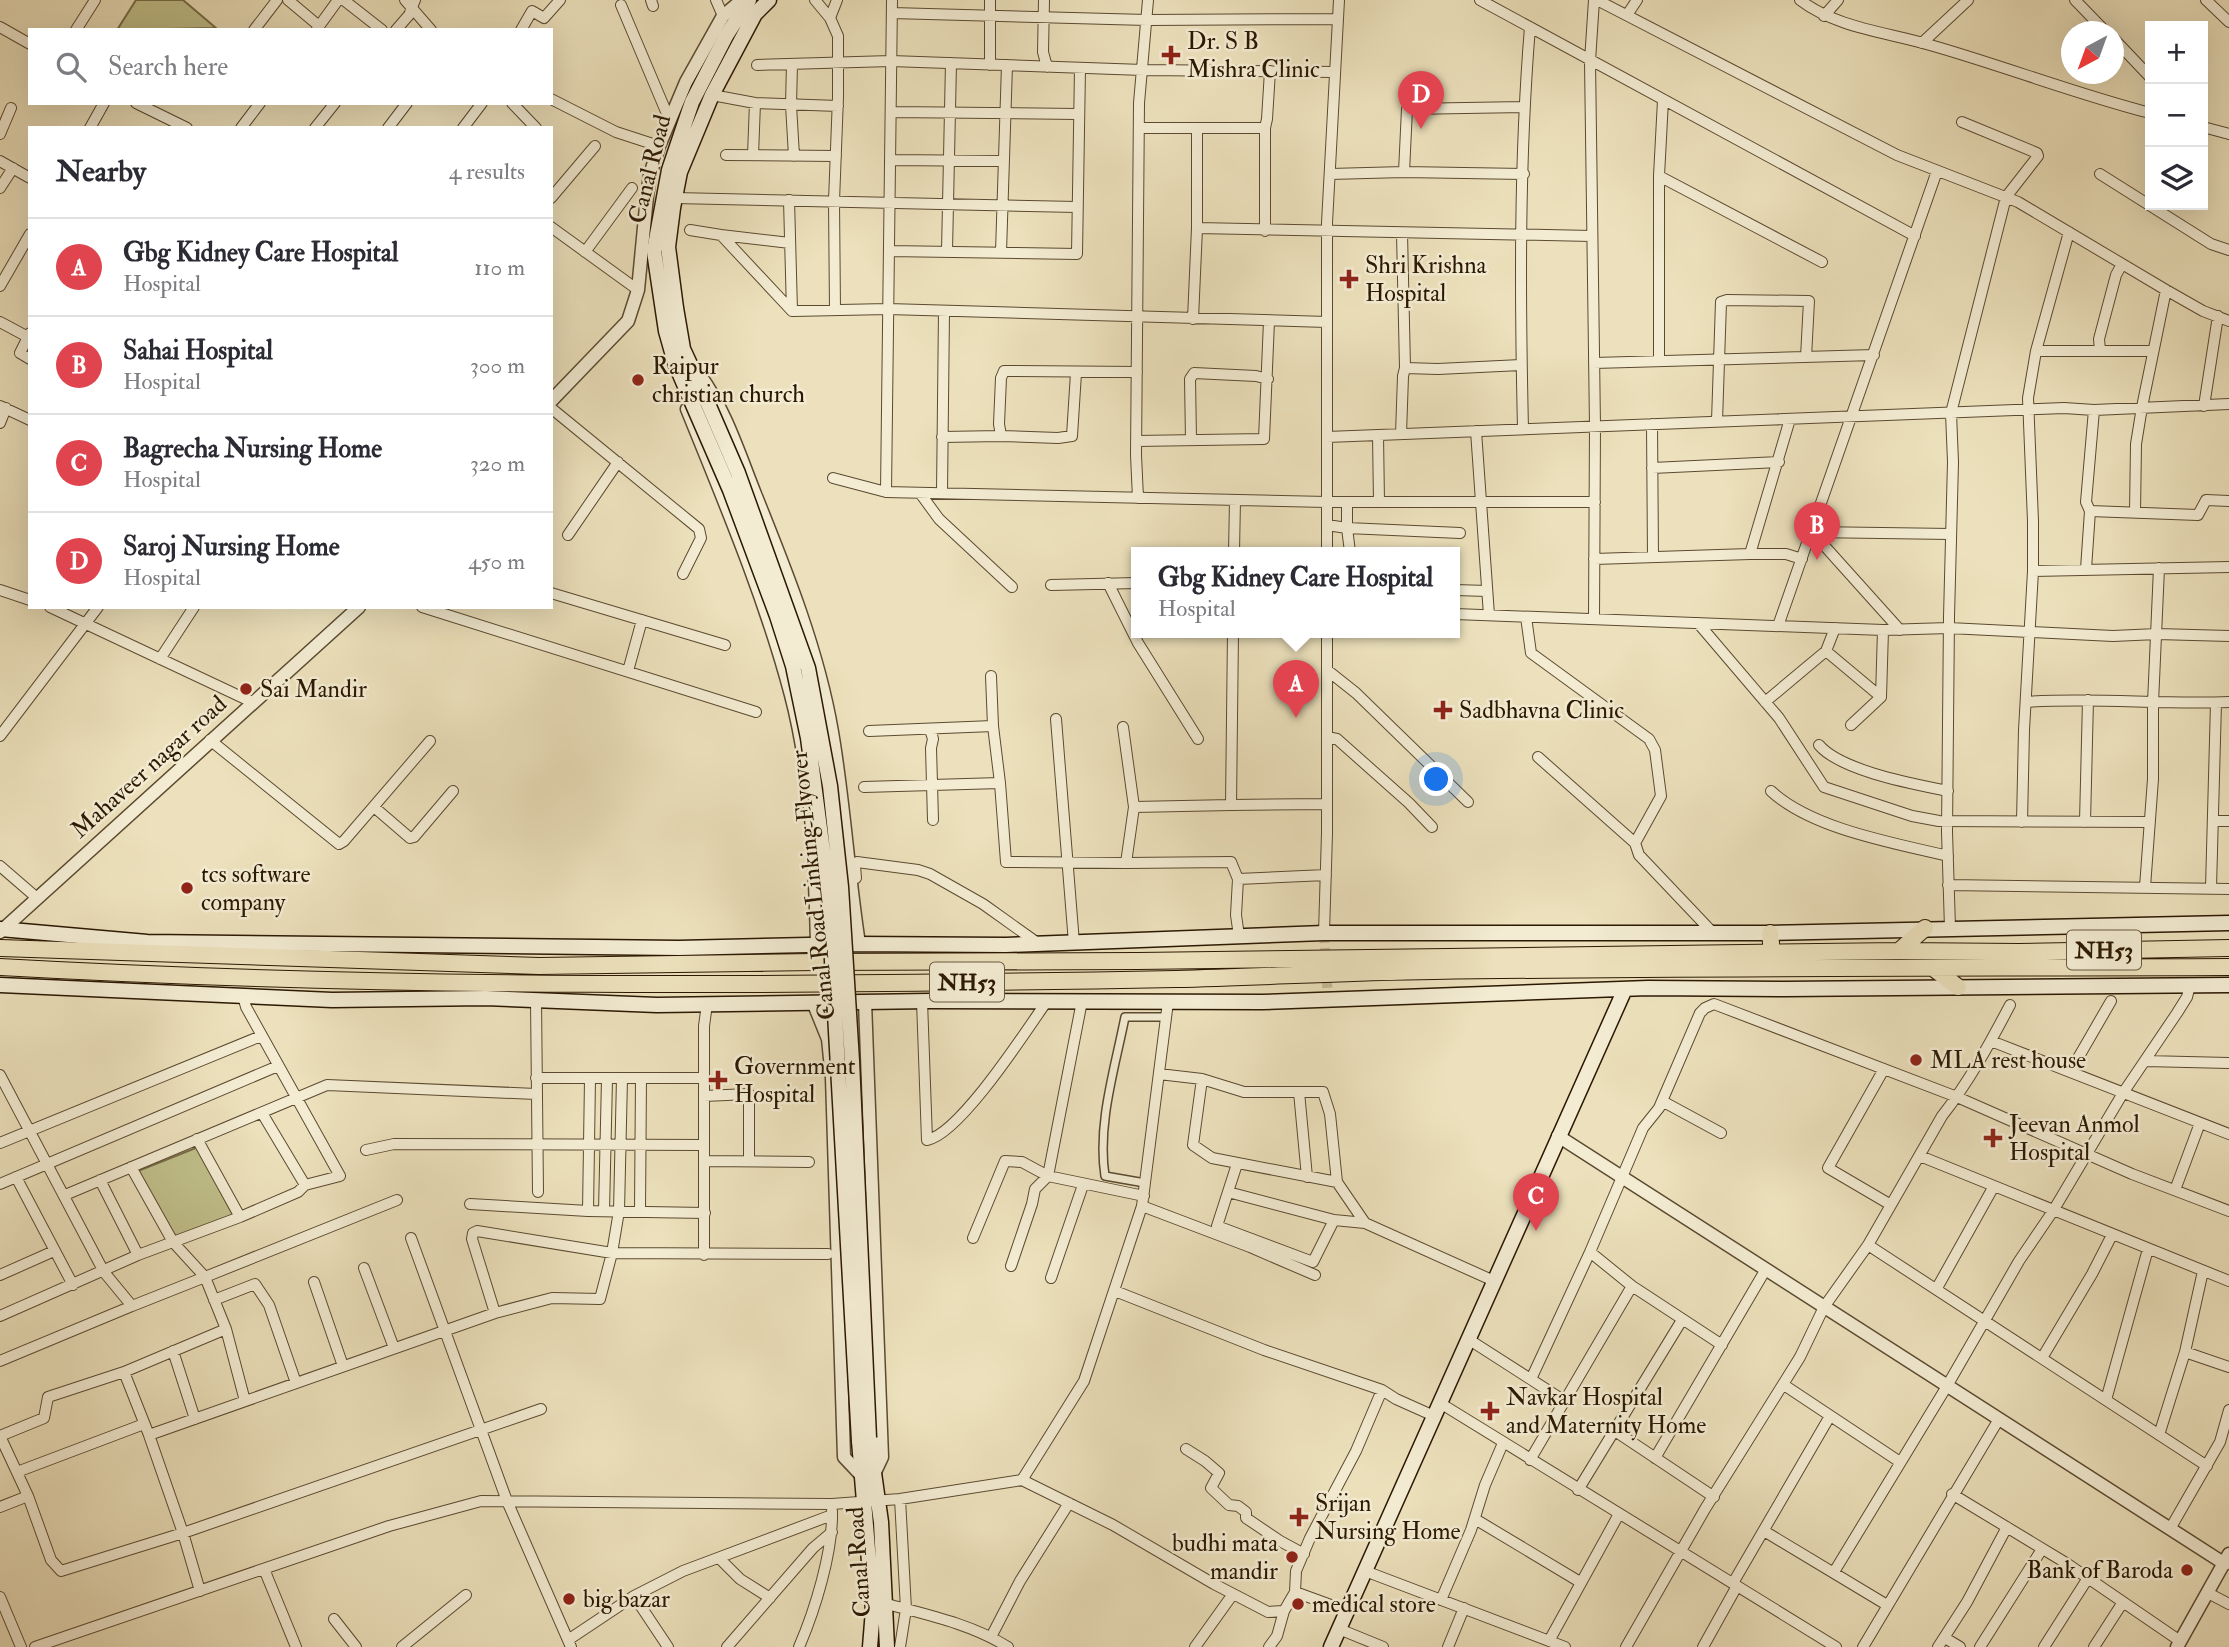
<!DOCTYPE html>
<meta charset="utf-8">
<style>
:root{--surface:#fff;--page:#f7f7f7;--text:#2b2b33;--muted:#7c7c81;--line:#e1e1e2;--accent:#2563eb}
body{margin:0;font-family:"IM FELL Double Pica",serif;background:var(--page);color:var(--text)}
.controls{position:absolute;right:21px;top:21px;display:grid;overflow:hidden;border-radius:0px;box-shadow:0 7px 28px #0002}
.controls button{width:63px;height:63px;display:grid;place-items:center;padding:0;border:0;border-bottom:2px solid var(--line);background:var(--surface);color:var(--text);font:35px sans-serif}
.compass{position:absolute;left:2061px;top:21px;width:63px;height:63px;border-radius:50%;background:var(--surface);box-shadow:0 7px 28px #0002;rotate:221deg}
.you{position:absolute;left:1437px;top:780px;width:24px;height:24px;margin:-18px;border:5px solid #fff;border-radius:50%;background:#1a73e8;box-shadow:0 0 0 10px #1a73e833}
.badge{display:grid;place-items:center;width:46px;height:46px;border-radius:50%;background:var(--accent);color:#fff;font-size:23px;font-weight:700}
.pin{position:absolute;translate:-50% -58px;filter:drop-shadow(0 2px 4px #0008)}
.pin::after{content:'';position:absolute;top:37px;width:24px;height:21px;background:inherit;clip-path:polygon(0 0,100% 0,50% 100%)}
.popup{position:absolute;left:1131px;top:547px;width:329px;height:91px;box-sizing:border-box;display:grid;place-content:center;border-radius:0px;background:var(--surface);filter:drop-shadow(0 2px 5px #0005);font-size:23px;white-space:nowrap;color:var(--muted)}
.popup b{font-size:26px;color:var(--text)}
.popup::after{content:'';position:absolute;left:50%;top:100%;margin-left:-14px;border:14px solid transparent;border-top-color:var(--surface)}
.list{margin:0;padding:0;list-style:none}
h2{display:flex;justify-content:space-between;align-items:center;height:91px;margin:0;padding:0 28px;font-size:30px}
h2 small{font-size:23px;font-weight:400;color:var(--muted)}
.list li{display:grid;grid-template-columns:46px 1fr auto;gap:21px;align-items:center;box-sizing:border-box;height:98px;padding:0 28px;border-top:2px solid var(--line)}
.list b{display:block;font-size:26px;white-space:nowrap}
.list p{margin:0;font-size:23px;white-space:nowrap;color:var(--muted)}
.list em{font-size:23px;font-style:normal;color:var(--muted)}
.icon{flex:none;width:38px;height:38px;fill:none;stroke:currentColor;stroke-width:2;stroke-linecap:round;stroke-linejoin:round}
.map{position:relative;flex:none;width:2229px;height:1647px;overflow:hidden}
.search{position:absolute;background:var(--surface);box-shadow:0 7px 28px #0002;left:28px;top:28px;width:525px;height:77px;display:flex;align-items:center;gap:18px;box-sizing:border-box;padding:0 24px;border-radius:0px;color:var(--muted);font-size:26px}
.panel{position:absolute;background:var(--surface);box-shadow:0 7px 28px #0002;left:28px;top:126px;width:525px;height:483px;border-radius:0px}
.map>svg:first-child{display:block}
.green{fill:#c0c08b;stroke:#766c46;stroke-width:2}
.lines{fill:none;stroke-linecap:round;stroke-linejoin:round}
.minor-tunnel{stroke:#c5b997;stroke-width:10;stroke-dasharray:10 5;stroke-linecap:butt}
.pedestrian-casing{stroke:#5b4a30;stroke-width:10}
.minor-casing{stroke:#5b4a30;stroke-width:12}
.tertiary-casing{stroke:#5b4a30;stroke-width:15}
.secondary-casing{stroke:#2b1802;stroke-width:17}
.trunk-casing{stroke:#2b1802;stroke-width:18}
.pedestrian{stroke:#f3ecd3;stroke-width:7}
.minor{stroke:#f3ecd3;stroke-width:10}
.tertiary{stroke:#f3ecd3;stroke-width:12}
.secondary{stroke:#f3ecd3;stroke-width:14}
.trunk{stroke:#ece1bc;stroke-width:16}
.secondary-bridge-casing{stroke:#2b1802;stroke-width:17;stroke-linecap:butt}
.secondary-bridge{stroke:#f3ecd3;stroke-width:14}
.poi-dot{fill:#8f2418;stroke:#f3ecd3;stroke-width:2.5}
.labels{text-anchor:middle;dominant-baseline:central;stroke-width:5;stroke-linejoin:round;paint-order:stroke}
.shield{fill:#f3ecd3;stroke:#675841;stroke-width:2}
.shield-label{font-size:23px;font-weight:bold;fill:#2b1802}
.poi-label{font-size:24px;fill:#2b1802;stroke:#f3ecd3;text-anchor:start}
.street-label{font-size:24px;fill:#2b1802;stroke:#f3ecd3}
</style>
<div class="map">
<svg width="2229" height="1647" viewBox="0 0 2229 1647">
<rect width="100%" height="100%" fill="#ece1bc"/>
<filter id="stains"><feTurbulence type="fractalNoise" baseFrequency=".00286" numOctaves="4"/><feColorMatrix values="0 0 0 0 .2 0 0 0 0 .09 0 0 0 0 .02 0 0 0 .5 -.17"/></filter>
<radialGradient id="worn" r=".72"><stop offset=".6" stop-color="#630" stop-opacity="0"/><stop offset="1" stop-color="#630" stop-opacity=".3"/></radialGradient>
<!-- green -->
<path class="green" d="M136,0H183L216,28L117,30Z
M198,1147L233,1215L173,1241L138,1171Z"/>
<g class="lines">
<!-- minor-tunnel -->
<path class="minor-tunnel" d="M1324,933L1328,998"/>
<defs>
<path id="pedestrian" d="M1145,1183L1105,1176C1097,1124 1115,1068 1125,1017H1166"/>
<path id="minor" d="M288,0L319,26
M405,0L431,30
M651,0L653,6
M716,0L723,16
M815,0L830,18L838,36V97L834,201L835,310
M892,0L886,492L1327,502H1595
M990,0V65
M1044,0L1043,52L1047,67
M1480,0L1915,236
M1594,0L1590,61L1595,426L1594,619
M1597,0L1897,155L2018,202L2166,290L2203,311L2229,321
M1800,0C1837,28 1886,32 1930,45C2004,66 2076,94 2150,113
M2075,0L2106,32
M2206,0L2229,22
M345,1L382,30
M621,5L670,121
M892,13L1147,20L1338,19
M1627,15L1637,0
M1824,16L1838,0
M830,18L837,0
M0,27L30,44
M317,29L338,0
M76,30L95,0
M254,30L277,0
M396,30L409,15L415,0
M521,30L532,11L544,18L560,0
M2114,39L2150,77
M1922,43L1968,0
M792,64L791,105L794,156
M757,65L891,61L1143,70L1335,72
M712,95L755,103L838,106
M551,99L616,132L659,146
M136,103L187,128
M512,103L536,128
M891,112L1078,114
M2203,127L2229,134
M90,128L104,103
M241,128L260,103
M315,128L335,103
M388,128L407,103
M463,128L482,103
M1139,128H1265
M0,134L11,108
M726,155L836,156
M753,155L755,103
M890,160L1003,161
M0,161L30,178
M1404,172L1407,109L1524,107
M1330,174L1404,172L1524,174
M2100,174L2211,244L2229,250
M1659,176L1822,262
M0,188L13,168
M551,198L595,146
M675,198L1077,207
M789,200L792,311
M551,227L638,290
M1197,228L1592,236
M690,230L721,235L792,311L888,309L1327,322
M1265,231V128L1267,119L1270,71
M721,235L790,243
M889,251L1077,254L1080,68
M947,251L951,63
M585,252L632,188
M1001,252L1007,65
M0,286L30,234
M1193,319L1197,228V128
M0,322L28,337
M30,333L20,353L30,359
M2100,350L2099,339L2116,275L2122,264
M2036,351H2153
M1659,361V176L1663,100
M1594,363L1874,355
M1405,368L1438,369L1521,365
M0,406L30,420
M2204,406L2218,316
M551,408L699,529L701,538L683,574
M1717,421L1721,302L1727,300L1809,301L1806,357
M0,423L6,408
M1652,424L1653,557
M1523,429C1520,296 1519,161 1530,27
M1476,431L1489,615
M1401,434L1403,376L1405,368L1402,233
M1378,435L1379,502
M1001,436L999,424L1001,378L1004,371L1137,372
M942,437L1001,436L1058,438L1072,436L1076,373
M1327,437L2064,408L2094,410L2229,404
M1191,440L1190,379L1194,373L1256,376L1268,379
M1136,441L1264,439L1269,321
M1652,468L1779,462
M833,478L886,492
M920,493L939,519L1012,587
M942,493L944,311
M1138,498L1136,455L1139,103L1148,0
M1347,503V528L1460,533
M2090,511L2198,515L2206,500L2229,501
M2135,513L2136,444L2142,407L2166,290
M1327,525L1347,528L1350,552
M568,535L618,462
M1234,552L1235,500
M1327,552V223L1339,0
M1750,554L1790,419
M1594,559L1750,554H1786L1802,559
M2086,569L2090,511L2086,502L2094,410
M2033,571L2229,567
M1108,583L1138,643L1198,739
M1051,585L1137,583
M0,590L30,600
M1455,590L1487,591
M551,593L725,645
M50,607L252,702
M422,607L756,712
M1455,614L1883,630L1949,628L2113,636L2157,634L2229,636
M1526,617L1531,653L1649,739L1655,750L1661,796L1635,843
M1698,623L1779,718L1824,787L1912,816L1939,821L2150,822
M1778,626L1937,171
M1900,630L1812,532L1951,534
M1826,651L1881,697L1883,630
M160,659L194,607
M1327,670L1356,693L1468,802
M628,671L642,620
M991,676L993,726L1000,783
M1765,702L1826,651L1835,628
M2026,702C2094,697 2161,705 2229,702
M1056,719L1074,943
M1851,725L1881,697
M1123,727L1134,807L1231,805L1233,632
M930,729L933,739L931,748L933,820
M869,731L993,726
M0,736L98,607
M1327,737L1337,739L1409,803L1432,827
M210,740L339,844L344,841L430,741
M1819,745C1841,771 1914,784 1948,791
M1538,757L1635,843L1639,855L1714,934
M864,787L1000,783L1006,862L1126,863L1134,807
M1771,791C1812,829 1894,843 1948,856
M1231,805L1327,804
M374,807L410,838L414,837L453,791
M2213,821H2229
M2022,822L2024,730L2033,571V521L2028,398L2036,351L2069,232
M2085,822L2088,700
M1126,863L1231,862L1238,879L1236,915L1239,936
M0,866L37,898
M856,878L855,866L857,862L918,870L930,874L983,904L1039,944
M1238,879L1326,875
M1948,885L2229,889
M2145,887L2153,779V703L2159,568
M2211,888L2216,703
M1950,928L1947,832L1949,617L1953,462L1951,413L2006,197L2038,156L2037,153L1962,122
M1324,933L1327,833V632
M536,1000L538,1192
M922,1001L927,1140C960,1134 1026,1031 1047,1001
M1991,1041L2229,1134
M2145,1061L2229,1063
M1884,1069L1828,1168L1891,1205
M2070,1072L2111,1001
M1159,1074L1202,1079L1244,1092H1323L1330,1114L1337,1182L1365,1223L1494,1281
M0,1075L104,1272L132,1306L205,1277L226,1329L124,1372
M536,1078H704
M1202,1079L1193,1145L1212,1158L1337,1182
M1299,1092L1307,1177
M704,1096L749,1094V1161
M1662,1101L1721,1133
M262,1113L305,1185
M197,1139L240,1217
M0,1143L261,1036
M366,1150L394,1144L704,1145
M1920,1156L2229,1281
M704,1161L809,1162
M1237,1164L1217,1226L1313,1262L1334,1220L1365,1223
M131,1167L173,1242L205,1277L397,1200
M16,1177L73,1285
M100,1180L138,1255
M0,1184L278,1066
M2175,1190L2200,1123
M1228,1192L1334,1220
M65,1195L327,1085L536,1094
M470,1204L588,1211L705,1213
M1142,1206L1250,1247L1315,1275
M640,1210L641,1078
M588,1211L590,1079
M604,1211L607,1079
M411,1238L507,1501L571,1647
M973,1238L1005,1161L1022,1162L1048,1176L1144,1196
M1868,1245L2207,1466
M1590,1252L1632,1286L1722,1345
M704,1255V1026L707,1004
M1011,1266L1032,1204L1035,1189L1048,1176L1082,1001
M364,1268L394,1348
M0,1275L54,1251
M1051,1278L1083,1185
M314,1282L343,1366
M1937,1288L1994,1186
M1115,1291L1264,1350L1382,1390L1396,1399L1434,1416
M214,1300L255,1284L269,1305L296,1383
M495,1313L472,1239L473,1233L477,1231L612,1253L828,1254
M0,1316L138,1255L240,1217L298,1192L305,1185L340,1176L246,1007L243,996
M226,1329L245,1401
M1468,1339L1563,1400
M173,1351L195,1419
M2185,1352L2229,1367
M2042,1358L2092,1274L2112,1235
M0,1361L132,1306
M1532,1377L1590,1252L1643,1128L1659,1108L1700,1013L1705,1008L1714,1004L1957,1097L2132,1174L2229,1211
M1784,1385L1900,1462
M2106,1400L2148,1249
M1440,1403L1836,1647
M1615,1431L1714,1497
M2159,1435L2185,1352L2203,1271
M0,1436L44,1418L48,1397L124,1372L149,1435
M0,1436L28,1496L0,1507
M1186,1449L1205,1461L1219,1473L1211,1488L1229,1505L1238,1506L1246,1512V1518L1280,1541L1304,1554
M1655,1458L1766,1269
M1530,1460L1632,1286
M17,1472L144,1424
M1022,1480L1084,1381L1142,1206L1168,1002
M1578,1490L1682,1320
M1952,1494L2066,1563L2180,1641
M28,1496L51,1560L61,1571L183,1533L541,1409
M900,1499L906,1609L900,1647
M1475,1519L1580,1582
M2170,1529L2220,1442L2229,1410
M1764,1531L1887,1605
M719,1558L740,1579L770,1598
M264,1569L296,1647
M1365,1571L1565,1647
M1834,1572L1947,1386L2019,1261L2053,1211L2123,1093L2177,1013L2187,997L2190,985
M1733,1583L1830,1416
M200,1591L183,1533L149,1435L495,1313L552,1298L600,1299L612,1253L619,1211L622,1078
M1295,1592L1296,1571L1310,1538L1356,1451L1382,1390
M2208,1593L2229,1604
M634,1596L668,1647
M0,1597L21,1647
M1441,1600L1471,1530L1485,1485L1503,1443
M887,1604C928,1615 971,1624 1008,1647
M334,1619L356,1647
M1339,1629L1383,1647
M991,1637L1020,1581L1069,1503
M1945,1638L1960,1647
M568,1640L634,1596L683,1571L832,1515
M1549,1641L1619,1514
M35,1647L389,1526L481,1501L832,1504L900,1499L1022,1480L1113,1525L1214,1584L1268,1612L1284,1611L1295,1592L1347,1611
M402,1647L466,1595
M727,1647L813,1548L832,1532
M799,1647C815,1610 833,1552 832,1511
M1195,1647L1233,1594
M1269,1647L1277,1636L1284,1611
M1448,1647L1464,1608
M1626,1647L1705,1509L1800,1357L1824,1307L1868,1245L1942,1116C1969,1082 1990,1043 2010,1005
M1703,1647L1737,1586
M1863,1647L1999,1419
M1938,1647L1967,1602L2007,1527
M1980,1647L2042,1549
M2044,1647L2088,1578
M2094,1647L2123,1602"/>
<path id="tertiary" d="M699,374C725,409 739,454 755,494C786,571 818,650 832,732C844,802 848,873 859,944
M551,401L628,321L638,290L647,196L650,175L659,146L686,82L723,16L736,5L747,2
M687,409C725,503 765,597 791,695C812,775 815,862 817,944
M0,932L359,607
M813,1002L828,1039L832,1078L844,1457L861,1475
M865,1002L882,1457L874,1474
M1558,1136L2225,1564
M2177,1647L2229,1554"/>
<path id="secondary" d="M702,390L683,349L676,308L668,247L673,208L680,172L712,95L755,14L769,0
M690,398L675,363L666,331L654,251L669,170L692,102L726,36L749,0
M0,929L147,942L679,948L853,944L1006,945L1324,933H1770L2229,923
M0,985L332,1000L486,998L657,1005L930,1001L1263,1002L1648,988L1785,989L2229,985
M869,1438L881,1522L887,1647
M859,1441L873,1610L870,1647
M1331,1647L1625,989"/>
<path id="trunk" d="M1770,933L1772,953
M0,948L539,966L816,962L1137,961L1899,951L2019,952L2229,948
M1899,951L1925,928
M0,967C391,989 784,986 1176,979C1262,977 1348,972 1434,971C1699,967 1964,968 2229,967
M1933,968L1958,987"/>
</defs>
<!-- pedestrian casing -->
<use href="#pedestrian" class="pedestrian-casing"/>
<!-- minor casing -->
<use href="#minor" class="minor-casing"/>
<!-- tertiary casing -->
<use href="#tertiary" class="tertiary-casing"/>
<!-- secondary casing -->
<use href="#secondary" class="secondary-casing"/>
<!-- trunk casing -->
<use href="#trunk" class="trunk-casing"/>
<!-- pedestrian -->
<use href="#pedestrian" class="pedestrian"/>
<!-- minor -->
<use href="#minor" class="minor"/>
<!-- tertiary -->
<use href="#tertiary" class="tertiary"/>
<!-- secondary -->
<use href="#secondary" class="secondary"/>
<!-- trunk -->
<use href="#trunk" class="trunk"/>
<defs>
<path id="secondary-bridge" d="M702,390L738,473L808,668L830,786L841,887L852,1061L869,1438
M690,398L730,490L777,616L793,666L808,738L828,889L859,1441"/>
</defs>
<!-- secondary-bridge casing -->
<use href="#secondary-bridge" class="secondary-bridge-casing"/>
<!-- secondary-bridge -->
<use href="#secondary-bridge" class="secondary-bridge"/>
</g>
<!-- markers -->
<g class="poi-dot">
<path d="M1167.5 44.5h7v7h7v7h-7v7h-7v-7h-7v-7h7z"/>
<path d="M1345.5 268.5h7v7h7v7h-7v7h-7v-7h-7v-7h7z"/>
<circle cx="638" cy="380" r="7"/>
<circle cx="246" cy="689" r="7"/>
<path d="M1439.5 699.5h7v7h7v7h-7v7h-7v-7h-7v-7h7z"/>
<circle cx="187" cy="888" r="7"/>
<circle cx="1916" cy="1060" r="7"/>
<path d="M714.5 1069.5h7v7h7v7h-7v7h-7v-7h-7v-7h7z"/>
<path d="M1989.5 1127.5h7v7h7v7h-7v7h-7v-7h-7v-7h7z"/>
<path d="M1486.5 1400.5h7v7h7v7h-7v7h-7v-7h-7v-7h7z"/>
<path d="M1295.5 1506.5h7v7h7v7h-7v7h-7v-7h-7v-7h7z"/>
<circle cx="1292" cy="1557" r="7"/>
<circle cx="2187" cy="1570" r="7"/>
<circle cx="569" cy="1599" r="7"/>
<circle cx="1298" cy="1604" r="7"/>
</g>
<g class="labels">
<!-- shield labels -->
<g class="shield">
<rect x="2067" y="930.5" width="74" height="39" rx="5"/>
<rect x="930" y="962.5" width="74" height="39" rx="5"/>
</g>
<g class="shield-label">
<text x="2104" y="950">NH53</text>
<text x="967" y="982">NH53</text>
</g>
<!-- poi labels -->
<g class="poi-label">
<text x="1187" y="41">Dr. S B<tspan x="1187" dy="28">Mishra Clinic</tspan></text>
<text x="1365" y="265">Shri Krishna<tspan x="1365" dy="28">Hospital</tspan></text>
<text x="652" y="366">Raipur<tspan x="652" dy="28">christian church</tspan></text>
<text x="260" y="689">Sai Mandir</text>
<text x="1459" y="710">Sadbhavna Clinic</text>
<text x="201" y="874">tcs software<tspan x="201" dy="28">company</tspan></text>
<text x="1930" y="1060">MLA rest house</text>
<text x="734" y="1066">Government<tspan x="734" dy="28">Hospital</tspan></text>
<text x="2009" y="1124">Jeevan Anmol<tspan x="2009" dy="28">Hospital</tspan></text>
<text x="1506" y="1397">Navkar Hospital<tspan x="1506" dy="28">and Maternity Home</tspan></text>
<text x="1315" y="1503">Srijan<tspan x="1315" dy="28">Nursing Home</tspan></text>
<text x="1278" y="1543" text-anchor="end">budhi mata<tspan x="1278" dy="28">mandir</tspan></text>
<text x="2173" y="1570" text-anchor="end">Bank of Baroda</text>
<text x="583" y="1599">big bazar</text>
<text x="1312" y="1604">medical store</text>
</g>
<!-- street labels -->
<g class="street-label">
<text transform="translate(650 169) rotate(-76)">Canal Road</text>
<text transform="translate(149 767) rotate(-42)">Mahaveer nagar road</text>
<text transform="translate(813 885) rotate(-96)">Canal Road Linking Flyover</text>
<text transform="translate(859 1562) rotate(-94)">Canal Road</text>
</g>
</g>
<rect width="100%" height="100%" filter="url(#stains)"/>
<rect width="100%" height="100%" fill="url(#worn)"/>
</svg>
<div class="controls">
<button>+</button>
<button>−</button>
<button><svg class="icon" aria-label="layers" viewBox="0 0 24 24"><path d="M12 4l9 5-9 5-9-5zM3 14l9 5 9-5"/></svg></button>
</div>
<svg class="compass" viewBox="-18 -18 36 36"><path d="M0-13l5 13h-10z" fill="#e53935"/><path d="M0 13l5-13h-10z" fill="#7c7c81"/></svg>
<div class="you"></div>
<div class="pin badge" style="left:1296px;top:718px;background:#e0444e">A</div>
<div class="popup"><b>Gbg Kidney Care Hospital</b>Hospital</div>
<div class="pin badge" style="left:1817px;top:560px;background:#e0444e">B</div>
<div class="pin badge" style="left:1536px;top:1231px;background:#e0444e">C</div>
<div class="pin badge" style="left:1421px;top:129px;background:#e0444e">D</div>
<div class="search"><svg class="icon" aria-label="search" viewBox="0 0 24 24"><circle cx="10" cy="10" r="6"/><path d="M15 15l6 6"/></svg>Search here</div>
<section class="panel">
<h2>Nearby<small>4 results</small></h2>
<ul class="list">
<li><span class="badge" style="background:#e0444e">A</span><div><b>Gbg Kidney Care Hospital</b><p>Hospital</p></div><em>110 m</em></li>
<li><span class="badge" style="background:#e0444e">B</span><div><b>Sahai Hospital</b><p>Hospital</p></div><em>300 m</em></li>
<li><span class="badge" style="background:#e0444e">C</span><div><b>Bagrecha Nursing Home</b><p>Hospital</p></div><em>320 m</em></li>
<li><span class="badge" style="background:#e0444e">D</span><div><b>Saroj Nursing Home</b><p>Hospital</p></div><em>450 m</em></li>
</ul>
</section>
</div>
